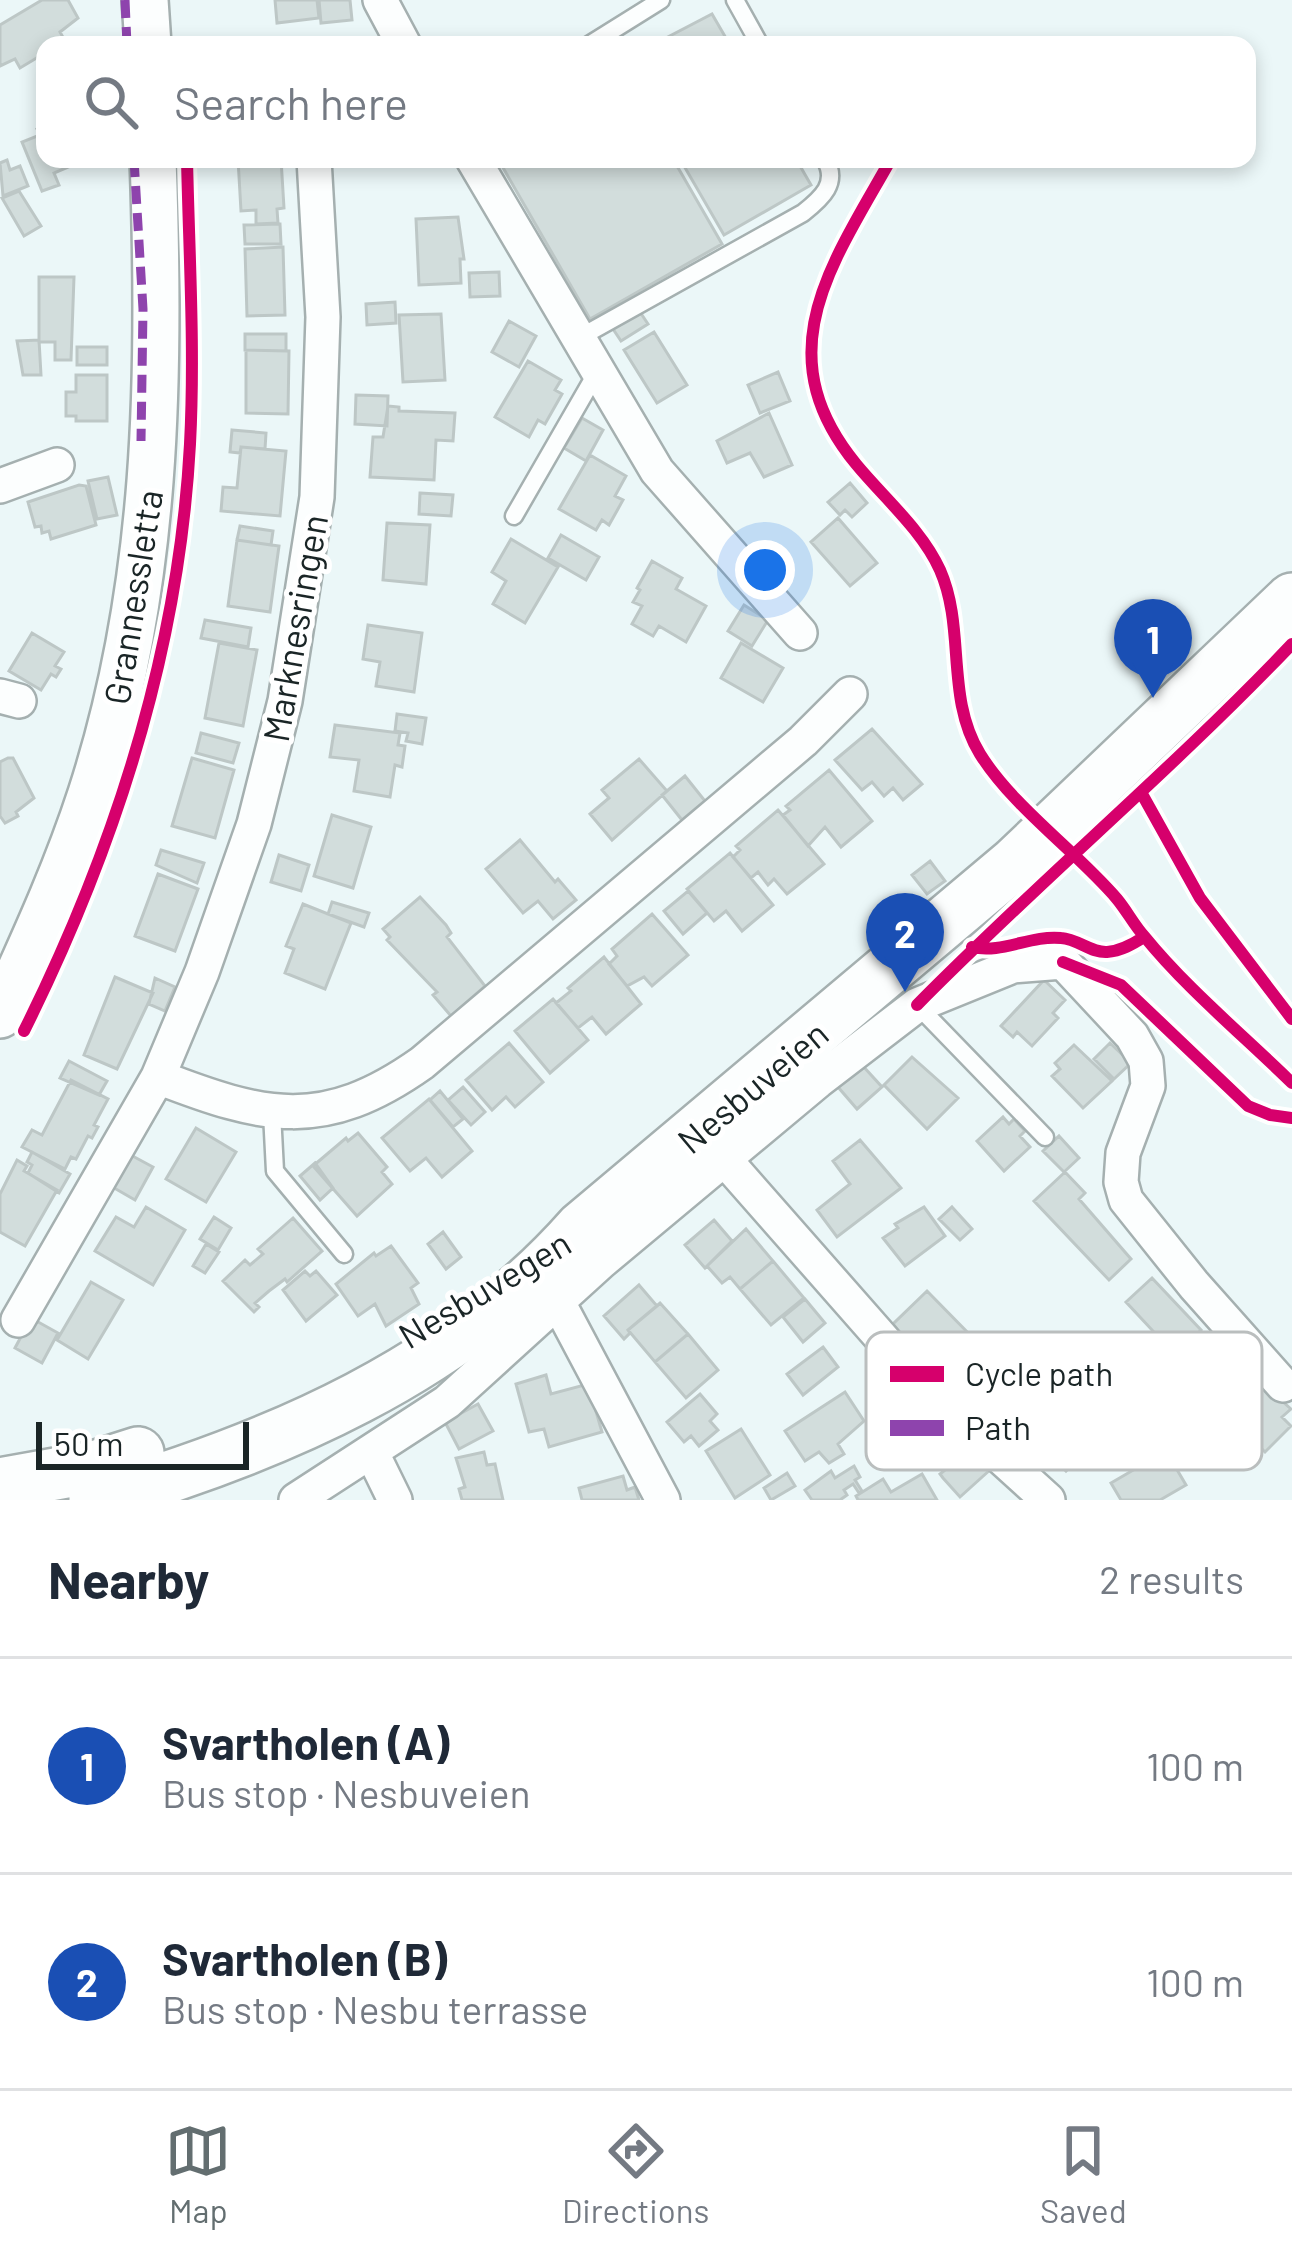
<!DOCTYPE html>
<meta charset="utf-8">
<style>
:root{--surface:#fff;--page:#f2f2f3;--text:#1f2937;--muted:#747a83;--line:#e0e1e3;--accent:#636e70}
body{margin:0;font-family:Barlow,sans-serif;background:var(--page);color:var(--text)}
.scale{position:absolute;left:36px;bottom:30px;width:213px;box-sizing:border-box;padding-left:12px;border:6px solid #1a2526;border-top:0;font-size:33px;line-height:42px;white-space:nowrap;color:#1a2526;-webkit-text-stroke:9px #fff;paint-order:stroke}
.you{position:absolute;left:765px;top:570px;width:42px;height:42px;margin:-30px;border:9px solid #fff;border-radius:50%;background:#1a73e8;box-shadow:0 0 0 18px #1a73e833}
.badge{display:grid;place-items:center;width:78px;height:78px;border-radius:50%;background:var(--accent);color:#fff;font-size:39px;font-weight:700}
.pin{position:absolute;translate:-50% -99px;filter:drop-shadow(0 3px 6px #0008)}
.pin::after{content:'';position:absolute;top:63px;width:42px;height:36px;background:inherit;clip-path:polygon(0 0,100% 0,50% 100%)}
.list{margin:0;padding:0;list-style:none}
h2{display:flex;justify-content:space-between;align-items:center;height:156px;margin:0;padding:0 48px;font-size:51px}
h2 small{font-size:39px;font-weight:400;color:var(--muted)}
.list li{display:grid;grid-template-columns:78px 1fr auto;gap:36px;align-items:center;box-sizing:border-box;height:216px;padding:0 48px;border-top:3px solid var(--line)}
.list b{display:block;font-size:45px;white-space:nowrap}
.list p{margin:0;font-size:39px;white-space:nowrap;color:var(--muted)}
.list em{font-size:39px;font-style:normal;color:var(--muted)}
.icon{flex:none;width:66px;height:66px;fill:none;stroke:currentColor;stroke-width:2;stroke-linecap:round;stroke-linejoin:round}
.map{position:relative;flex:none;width:1292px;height:1500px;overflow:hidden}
.search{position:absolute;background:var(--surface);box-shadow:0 6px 18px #0003;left:36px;right:36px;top:36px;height:132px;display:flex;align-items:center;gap:30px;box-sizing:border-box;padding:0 42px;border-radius:24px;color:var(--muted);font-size:45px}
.sheet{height:588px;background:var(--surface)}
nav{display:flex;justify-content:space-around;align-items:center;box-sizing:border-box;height:168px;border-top:3px solid var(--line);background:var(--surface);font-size:33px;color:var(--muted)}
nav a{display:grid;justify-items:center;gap:6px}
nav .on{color:var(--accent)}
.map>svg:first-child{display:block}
.building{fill:#d2dddc;stroke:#bdc7c6;stroke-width:3}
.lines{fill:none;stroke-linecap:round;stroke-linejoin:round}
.service-casing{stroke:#a5b0b0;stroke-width:21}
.minor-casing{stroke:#a5b0b0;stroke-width:38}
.secondary-casing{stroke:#a5b0b0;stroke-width:50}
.primary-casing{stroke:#a5b0b0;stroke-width:56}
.service{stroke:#fcfefe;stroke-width:16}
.minor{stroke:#fcfefe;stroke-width:33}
.secondary{stroke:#fcfefe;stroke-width:45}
.primary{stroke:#fcfefe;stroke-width:51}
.quiet{stroke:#8e44ad;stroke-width:9;stroke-dasharray:18 9;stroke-linecap:butt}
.cycleway-casing{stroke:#fff;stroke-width:20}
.cycleway{stroke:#d6006c;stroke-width:12}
.labels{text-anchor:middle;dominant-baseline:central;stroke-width:10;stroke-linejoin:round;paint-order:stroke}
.street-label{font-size:36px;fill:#1a2526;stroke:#fff}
.key{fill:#fff;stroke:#babebe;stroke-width:3}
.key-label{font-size:33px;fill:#1a2526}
</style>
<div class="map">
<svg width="1292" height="1500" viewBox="0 0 1292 1500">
<rect width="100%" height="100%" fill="#ebf7f8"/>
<!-- building -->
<path class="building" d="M42,0H68L78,18L60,32L65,41L45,45V53L20,68L15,59L0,66V25Z
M275,0H317L319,18L277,23Z
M319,0H350L352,20L321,23Z
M712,14L730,45H655L664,39Z
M45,125V159H70L73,165L54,173L59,185L42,191L22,142L40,135L37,129Z
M238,159H281L284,208L277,209L278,223L256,224V210L241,211Z
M498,159H673L722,244L590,319Z
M680,159H796L811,185L724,235Z
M7,160L10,170L20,166L28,186L3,196L0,163Z
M19,191L41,226L24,236L2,198Z
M458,217L464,259H460L461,283L419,285L416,219Z
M280,224L281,244H245L244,225Z
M283,247L285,315L247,316L245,249Z
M499,272L500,296L470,297L469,273Z
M39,277H74L71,360H55V342H39Z
M395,302L396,323L367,325L366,304Z
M638,309L648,324L621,341L611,326Z
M441,314L445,380L403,382L399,315Z
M509,321L536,336L519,367L492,352Z
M654,332L687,385L657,403L624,350Z
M245,334H286V351L245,350Z
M39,340L41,375H23L17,341Z
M77,347H107V365H77Z
M246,350L289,351L288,414L246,413Z
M528,361L561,380L555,390L562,394L545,424L538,420L529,437L495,417Z
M778,372L790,401L760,413L748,385Z
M76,375H107V421H76V416H66V392H76Z
M356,395L388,396L387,426L355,424Z
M388,406L399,407V411L455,413L453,441L436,440L434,480L370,477L373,437H383Z
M769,413L792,465L764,477L750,453L727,463L717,441Z
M582,418L603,430L586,461L564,448Z
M232,430L266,433L265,449L241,447L240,453L230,452Z
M241,447L286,451L280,516L221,511L223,487L237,488Z
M590,455L626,476L615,496L623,500L609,525L602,520L596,530L559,509Z
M108,477L117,515L97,519L88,481Z
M850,483L867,503L852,517L845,510L840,515L828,502Z
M79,485L86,486L96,525L51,539L49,531L42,533L41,526L35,527L28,502Z
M420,493L453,495L451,516L419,514Z
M838,518L877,563L850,586L811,542Z
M387,523L430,525L426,584L383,580Z
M240,526L273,531L271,545L237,540Z
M561,535L599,557L586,580L548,558Z
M511,539L558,567L525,623L493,604L506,581L492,572Z
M237,540L279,546L270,612L228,606Z
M652,561L682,578L676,589L706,606L686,642L659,626L653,636L632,624L642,606L633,602L640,590L637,588Z
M744,605L768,620L752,646L728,631Z
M205,620L251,628L248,647L201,638Z
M368,625L422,633L414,692L376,686L380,662L363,659Z
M32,633L64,652L55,666L61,669L56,677L51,674L41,690L9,671Z
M219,643L257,650L243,726L205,718Z
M741,643L783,668L763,702L721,678Z
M397,714L426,718L422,744L406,741L408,733L395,731Z
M335,725L400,733L398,745L405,746L402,767L395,765L390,797L354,791L359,760L330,757Z
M872,729L922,784L903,800L893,788L884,796L872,782L862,790L835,760Z
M201,733L239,743L233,763L196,753Z
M8,758H13L34,798L16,812L18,816L5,823L0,816V762Z
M192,758L234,770L215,838L172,826Z
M639,759L667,791L612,840L590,814L609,798L602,790Z
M829,770L872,821L841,847L825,827L808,846L783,815L790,810L786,806Z
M685,776L705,801L682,820L662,795Z
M778,810L824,864L787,894L774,879L768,885L758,872L751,878L733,857L740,850L736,846Z
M332,815L371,827L353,888L314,876Z
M520,840L555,882L558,879L576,900L553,919L538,901L523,913L486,869Z
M161,850L204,863L197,883L156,865Z
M730,853L773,905L742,931L726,911L714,921L687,889Z
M279,855L309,865L301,891L271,882Z
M930,861L945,881L927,894L912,875Z
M158,874L198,889L175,951L135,936Z
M688,891L707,913L683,934L664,911Z
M420,897L446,925L451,933L447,937L485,986L451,1016L433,995L437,992L387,940L390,937L383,929Z
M332,902L369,913L364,927L328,914Z
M303,904L351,923L325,989L285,973L294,949L286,946Z
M652,914L688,955L652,986L644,977L627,986L609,964L617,956L612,949Z
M604,957L641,1004L606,1034L592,1017L578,1028L556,1003L571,991L568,988Z
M115,977L153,993L117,1069L84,1055Z
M155,978L175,987L165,1011L149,1004Z
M1044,980L1065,1000L1053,1013L1058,1018L1032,1046L1017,1032L1013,1037L1001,1026Z
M553,999L588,1040L550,1073L515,1031Z
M509,1043L543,1082L515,1107L506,1097L492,1110L466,1080Z
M1110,1043L1131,1063L1114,1079L1094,1059Z
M1074,1045L1112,1081L1083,1108L1052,1076L1060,1069L1055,1063Z
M912,1057L958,1098L927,1129L884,1085Z
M69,1061L107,1081L99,1095L60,1078Z
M862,1065L882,1087L857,1109L838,1087Z
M71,1080L108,1099L94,1125L98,1127L92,1138L88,1136L76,1159L71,1157L65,1169L22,1147L32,1130L42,1135Z
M463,1087L485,1112L471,1125L448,1100Z
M440,1091L463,1119L453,1127L430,1100Z
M429,1099L472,1151L442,1177L426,1158L410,1171L382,1138Z
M1003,1117L1009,1124L1014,1119L1025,1131L1020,1136L1030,1147L1004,1171L977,1141Z
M196,1128L236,1152L206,1202L166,1179Z
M358,1133L387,1167L382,1172L392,1184L357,1216L313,1166L346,1138L348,1141Z
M1059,1136L1079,1158L1064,1172L1043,1151Z
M860,1140L901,1188L837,1237L817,1210L850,1184L833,1161Z
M32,1152L70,1174L59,1193L28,1173L32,1165L27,1162Z
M127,1153L153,1167L135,1200L109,1185Z
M17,1160L27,1166L24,1171L57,1190L25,1246L0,1232V1194Z
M315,1163L333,1188L320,1200L300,1176Z
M1065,1172L1085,1193L1079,1199L1131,1259L1109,1280L1034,1201Z
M146,1207L185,1230L153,1285L95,1251L116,1217L134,1227Z
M924,1207L945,1236L905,1266L883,1238L898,1228L895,1224Z
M952,1207L972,1229L960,1240L939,1219Z
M214,1217L231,1228L218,1250L200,1239Z
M293,1218L322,1251L287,1282L285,1279L269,1291L255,1303L259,1307L254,1312L223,1281L245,1260L250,1265L263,1254L258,1249Z
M714,1220L732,1241L705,1268L685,1245Z
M746,1229L773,1261L740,1289L730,1277L722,1283L707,1266Z
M443,1232L461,1257L446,1269L428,1244Z
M206,1244L219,1252L205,1273L193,1266Z
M391,1246L418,1283L411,1288L419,1304L386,1326L375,1304L358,1316L336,1284L374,1253L376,1256Z
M773,1261L804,1298L771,1325L740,1289Z
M305,1271L310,1276L316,1271L337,1295L306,1321L283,1290Z
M1152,1278L1201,1330L1171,1358L1150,1335L1153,1331L1126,1302Z
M91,1282L123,1300L88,1359L57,1340Z
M639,1285L657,1306L628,1330L630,1333L624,1339L604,1316Z
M927,1291L978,1343L944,1377L923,1355L920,1359L893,1324Z
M805,1299L825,1323L803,1342L783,1317Z
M660,1303L688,1334L655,1362L628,1330Z
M31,1318L58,1333L42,1363L15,1348Z
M688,1334L718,1370L686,1398L655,1362Z
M823,1347L838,1367L803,1395L787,1374Z
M546,1375L551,1394L588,1384L602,1432L549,1447L544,1429L529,1432L516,1384Z
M1254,1376L1291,1409L1282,1417L1291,1426L1265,1452L1256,1443L1246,1452L1223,1429L1246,1406L1235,1395Z
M845,1392L864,1421L838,1444L844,1454L829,1463L819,1452L805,1461L785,1431Z
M700,1394L717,1414L710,1421L718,1430L699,1446L691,1436L684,1442L667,1422Z
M478,1404L493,1431L459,1449L445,1422Z
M1067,1427L1088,1448L1066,1471L1045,1449Z
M741,1429L770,1475L735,1498L706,1451Z
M954,1430L991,1469L960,1497L943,1478L940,1474L945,1470L929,1453Z
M1166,1451L1186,1485L1160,1500H1121L1111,1483Z
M484,1452L487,1465L495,1464L503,1500H462L459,1489L465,1487L456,1458Z
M854,1466L860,1477L855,1480L862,1491L859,1493L853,1484L844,1490L847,1495L840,1500H812L805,1490L831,1471L835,1478Z
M787,1473L795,1486L771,1500L764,1488Z
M922,1474L937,1500H858L856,1496L883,1479L891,1492Z
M623,1476L627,1490L635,1487L639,1500H582L579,1488Z"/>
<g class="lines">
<defs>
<path id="service" d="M735,0L760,45
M589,45L661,0
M577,339L803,213C822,198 839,183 825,159
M514,516L597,372
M917,1005L1045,1137
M272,1113L275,1171L344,1254"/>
<path id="minor" d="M380,0L404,45
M473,159L657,471L800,633
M0,486L57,465
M0,696L19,701
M158,1077C264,1118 323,1133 422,1063L803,741L850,694
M726,1161L930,1393L1048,1500
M559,1304L663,1500
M18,1320L158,1077L202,972L254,824L285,701L317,497L323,317L314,159
M372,1453L395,1500
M296,1500L447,1402L601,1262L818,1081L917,1005L1013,966L1063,962L1132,1036L1146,1061L1148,1086L1123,1153L1121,1182L1126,1200L1194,1285L1283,1385"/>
<path id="secondary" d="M145,0L148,45
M0,1015C33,942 66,871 91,794C158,587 161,375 153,159"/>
<path id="primary" d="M0,1484L94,1467L138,1453
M95,1500C274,1448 456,1370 581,1228L1015,863L1292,599"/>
</defs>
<!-- service casing -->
<use href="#service" class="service-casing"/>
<!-- minor casing -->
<use href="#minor" class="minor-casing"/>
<!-- secondary casing -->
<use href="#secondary" class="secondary-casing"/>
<!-- primary casing -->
<use href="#primary" class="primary-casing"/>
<!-- service -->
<use href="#service" class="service"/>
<!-- minor -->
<use href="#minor" class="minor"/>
<!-- secondary -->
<use href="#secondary" class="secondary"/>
<!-- primary -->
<use href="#primary" class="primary"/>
<!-- quiet -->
<path class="quiet" d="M125,0L127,45
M134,159L143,309L141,441"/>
<defs>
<path id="cycleway" d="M891,159C832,264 765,353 856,464C884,498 922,530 940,570C966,629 945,697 980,754C1013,807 1077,852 1117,899C1127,911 1134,925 1144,936C1187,989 1243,1035 1292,1083
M1142,794L1200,898L1292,1019
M972,947C1002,954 1030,935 1061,938C1078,939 1091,953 1107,952C1121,951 1133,944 1144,937
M1063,962L1121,985L1248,1106L1270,1115L1292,1118
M917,1005C1039,881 1172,770 1292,644
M24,1031C115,848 179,650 190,444C195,349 189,253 187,159"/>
</defs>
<!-- cycleway casing -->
<use href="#cycleway" class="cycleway-casing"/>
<!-- cycleway -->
<use href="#cycleway" class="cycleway"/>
</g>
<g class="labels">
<!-- street labels -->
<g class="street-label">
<text transform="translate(132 597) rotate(-81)">Grannessletta</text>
<text transform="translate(294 628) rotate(-80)">Marknesringen</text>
<text transform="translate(752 1086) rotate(-40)">Nesbuveien</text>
<text transform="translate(484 1288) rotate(-31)">Nesbuvegen</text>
</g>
</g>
<!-- legend -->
<rect x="866" y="1332" width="396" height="138" rx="18" class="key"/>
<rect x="890" y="1366" width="54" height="16" fill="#d6006c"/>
<rect x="890" y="1420" width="54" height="16" fill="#8e44ad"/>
<g class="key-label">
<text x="965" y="1386">Cycle path</text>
<text x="965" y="1440">Path</text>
</g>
</svg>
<div class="scale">50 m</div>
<div class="you"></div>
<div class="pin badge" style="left:1153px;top:698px;background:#1a4fb4">1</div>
<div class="pin badge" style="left:905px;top:992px;background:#1a4fb4">2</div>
<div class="search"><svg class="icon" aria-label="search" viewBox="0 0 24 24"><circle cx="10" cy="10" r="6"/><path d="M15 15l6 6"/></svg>Search here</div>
</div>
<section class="sheet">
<h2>Nearby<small>2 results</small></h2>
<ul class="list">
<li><span class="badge" style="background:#1a4fb4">1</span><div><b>Svartholen (A)</b><p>Bus stop · Nesbuveien</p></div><em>100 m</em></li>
<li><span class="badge" style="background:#1a4fb4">2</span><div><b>Svartholen (B)</b><p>Bus stop · Nesbu terrasse</p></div><em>100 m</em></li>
</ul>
</section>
<nav>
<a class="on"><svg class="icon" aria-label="map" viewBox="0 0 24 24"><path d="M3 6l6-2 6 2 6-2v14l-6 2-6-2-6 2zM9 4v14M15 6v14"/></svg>Map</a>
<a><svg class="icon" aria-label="directions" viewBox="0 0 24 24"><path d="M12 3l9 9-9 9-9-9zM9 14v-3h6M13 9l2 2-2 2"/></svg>Directions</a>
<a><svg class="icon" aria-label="saved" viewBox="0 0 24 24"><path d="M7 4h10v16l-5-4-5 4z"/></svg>Saved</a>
</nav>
